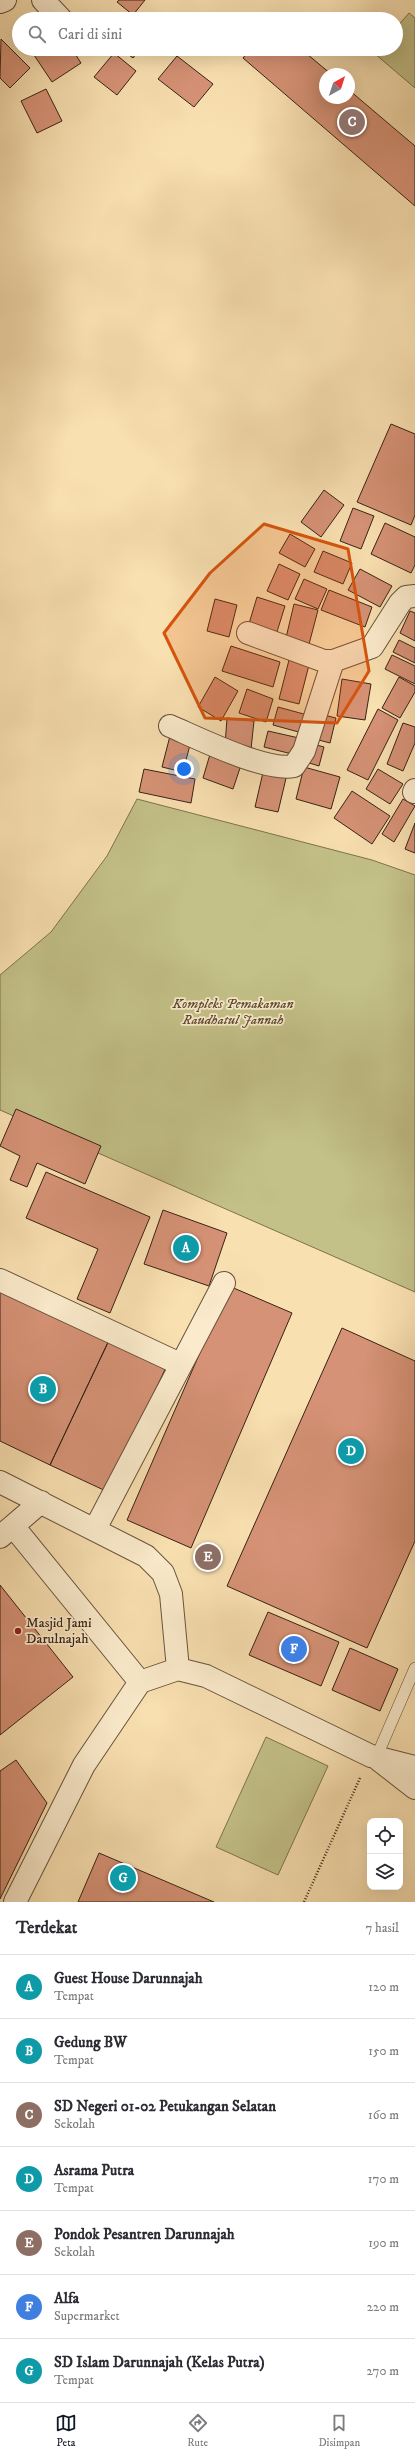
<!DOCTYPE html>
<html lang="id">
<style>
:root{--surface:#fff;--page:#f7f7f7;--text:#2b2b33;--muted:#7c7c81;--line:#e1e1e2;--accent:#111827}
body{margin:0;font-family:"IM FELL DW Pica",serif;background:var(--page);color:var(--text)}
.controls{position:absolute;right:12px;bottom:12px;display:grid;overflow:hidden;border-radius:8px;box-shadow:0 4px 16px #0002}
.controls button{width:36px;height:36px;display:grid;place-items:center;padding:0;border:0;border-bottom:1px solid var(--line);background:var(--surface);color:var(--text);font:20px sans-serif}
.compass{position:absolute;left:319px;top:68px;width:36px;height:36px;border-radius:50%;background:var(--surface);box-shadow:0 4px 16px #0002;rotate:39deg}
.you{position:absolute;left:184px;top:769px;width:14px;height:14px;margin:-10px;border:3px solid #fff;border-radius:50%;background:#1a73e8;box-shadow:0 0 0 6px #1a73e833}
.badge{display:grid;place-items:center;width:26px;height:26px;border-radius:50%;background:var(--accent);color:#fff;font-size:13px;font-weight:700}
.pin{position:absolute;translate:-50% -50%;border:2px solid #fff;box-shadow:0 1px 4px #0006}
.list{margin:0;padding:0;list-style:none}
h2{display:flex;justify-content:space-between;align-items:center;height:52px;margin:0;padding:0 16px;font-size:17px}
h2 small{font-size:13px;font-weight:400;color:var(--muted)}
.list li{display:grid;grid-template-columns:26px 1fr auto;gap:12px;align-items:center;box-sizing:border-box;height:64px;padding:0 16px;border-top:1px solid var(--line)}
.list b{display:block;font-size:15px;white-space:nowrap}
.list p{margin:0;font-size:13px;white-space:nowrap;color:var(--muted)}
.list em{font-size:13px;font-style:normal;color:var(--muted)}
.icon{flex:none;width:22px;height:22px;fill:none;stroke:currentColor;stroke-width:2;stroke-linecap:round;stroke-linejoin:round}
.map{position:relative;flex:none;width:415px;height:1902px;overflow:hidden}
.search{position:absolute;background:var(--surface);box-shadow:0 4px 16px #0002;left:12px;right:12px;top:12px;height:44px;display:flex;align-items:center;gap:10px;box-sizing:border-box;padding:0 14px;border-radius:22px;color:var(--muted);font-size:15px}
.sheet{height:500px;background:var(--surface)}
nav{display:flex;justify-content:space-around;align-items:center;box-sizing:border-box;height:56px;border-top:1px solid var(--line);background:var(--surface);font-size:11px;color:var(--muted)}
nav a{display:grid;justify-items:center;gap:2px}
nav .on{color:var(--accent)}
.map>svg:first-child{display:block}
.green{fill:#c3c188;stroke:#7e724e}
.building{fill:#d69276;stroke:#382215}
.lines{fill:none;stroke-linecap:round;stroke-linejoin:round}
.lane-casing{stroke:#68523c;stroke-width:12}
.street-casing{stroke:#68523c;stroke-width:24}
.path{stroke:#382215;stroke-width:2.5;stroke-dasharray:1 2;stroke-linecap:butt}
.lane{stroke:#fbebcc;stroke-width:11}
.street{stroke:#fbebcc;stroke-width:22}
.marked{fill:#d6540d;fill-opacity:0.2;stroke:#d6540d;stroke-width:3;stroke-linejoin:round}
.poi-dot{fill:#8f2418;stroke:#fbebcc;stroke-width:1.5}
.labels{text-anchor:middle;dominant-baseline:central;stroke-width:3.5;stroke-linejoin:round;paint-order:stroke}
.park-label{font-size:14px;font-style:italic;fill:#5b4a32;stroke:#fbebcc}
.poi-label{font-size:14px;fill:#382215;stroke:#fbebcc;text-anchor:start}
</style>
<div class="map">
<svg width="415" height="1902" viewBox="0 0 415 1902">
<rect width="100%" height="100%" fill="#f9e0b1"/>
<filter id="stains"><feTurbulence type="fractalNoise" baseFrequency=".005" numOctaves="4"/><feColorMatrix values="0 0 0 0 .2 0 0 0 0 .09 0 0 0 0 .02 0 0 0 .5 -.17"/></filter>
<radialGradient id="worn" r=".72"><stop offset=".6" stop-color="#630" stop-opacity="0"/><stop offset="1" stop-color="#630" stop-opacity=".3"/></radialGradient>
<!-- green -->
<path class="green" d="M409,13L415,18V88L374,53L378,49H396V28Z
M137,799L372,860L415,875V1292L0,1110V975L51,932L107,856Z
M266,1737L328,1766L278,1875L216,1847Z"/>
<!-- building -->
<path class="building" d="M119,0H145L133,15L117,2Z
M1,39L30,68L10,88L0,78Z
M30,49H72L81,63L52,82Z
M121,49H140L133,58Z
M251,49H301L331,74H325V98H349V90L415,146V206L243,58Z
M114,53L136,71L117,95L94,77Z
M177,56L213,84L194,107L158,79Z
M46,89L62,121L37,133L21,101Z
M391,424L415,434V515L411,525L357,502Z
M324,490L344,505L321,537L301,522Z
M353,508L374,516L361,549L340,541Z
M385,523L415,537V565L411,573L371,554Z
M290,534L315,549L305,567L279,553Z
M323,551L352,563L343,584L314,572Z
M279,564L300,574L288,600L267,591Z
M360,569L392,586L380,607L348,590Z
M304,579L327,589L318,609L295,599Z
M329,590L372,607L365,627L321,610Z
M257,597L285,606L276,635L248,627Z
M215,599L237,605L229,637L207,631Z
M294,604L318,610L308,648L285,642Z
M410,611L415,613V641L400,633Z
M399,640L415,648V663L393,652Z
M231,646L280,662L273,687L222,671Z
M392,655L415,666V684L385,669Z
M289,660L309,665L299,704L279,699Z
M215,677L238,691L221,721L198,707Z
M399,677L415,686V692L400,718L382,708Z
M342,679L371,684L365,720L337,716Z
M247,689L273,699L266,722L239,713Z
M278,707L311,716L306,734L273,725Z
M378,709L398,720L368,780L347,770Z
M320,714L336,718L330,743L315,739Z
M227,718L254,721L251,749L225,746Z
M403,723L415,727V743L403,771L387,764Z
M268,731L299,738L296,755L264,747Z
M171,732L192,737L183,772L162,767Z
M309,743L324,747L319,766L303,761Z
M211,751L242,762L233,789L203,778Z
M304,767L340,777L331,809L296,799Z
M264,768L287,774L278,812L255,807Z
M144,769L195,779L191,803L139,792Z
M378,769L403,784L390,804L366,789Z
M352,791L390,816L372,844L334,818Z
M403,799L415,806L394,842L382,834Z
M415,823V853L405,849Z
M16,1109L101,1146L85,1184L37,1163L27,1187L10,1180L20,1156L0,1146Z
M46,1172L150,1217L110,1313L77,1299L98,1249L26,1218Z
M163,1210L227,1233L209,1286L144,1264Z
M0,1284L111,1336L50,1465L0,1441Z
M229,1286L292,1313L191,1548L127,1520Z
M342,1328L415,1361V1541L367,1648L227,1586Z
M111,1336L168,1363L108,1492L50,1465Z
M0,1585L73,1677L0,1735Z
M268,1612L339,1642L321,1686L249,1655Z
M350,1648L398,1669L380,1711L332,1690Z
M16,1760L47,1803L0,1899V1771Z
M99,1853L214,1902H78Z"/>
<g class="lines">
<defs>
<path id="lane" d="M376,1758L415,1668"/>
<path id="street" d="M43,0L61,19
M0,2L5,0
M248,633L324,661H333L372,647L400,603L406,597L415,596
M170,726C198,738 266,772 294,766L304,751L333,661
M414,792L415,790
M0,1280L180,1364
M0,1482L146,1556L163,1573L171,1594L178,1669
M13,1526L140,1682
M95,1529L224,1283
M0,1537L41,1502
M379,1760L415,1788
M15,1902L84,1765L140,1682L178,1669L206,1676L371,1756L415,1767"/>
</defs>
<!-- lane casing -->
<use href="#lane" class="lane-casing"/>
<!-- street casing -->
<use href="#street" class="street-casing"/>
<!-- path -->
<path class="path" d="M304,1902L360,1778"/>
<!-- lane -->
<use href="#lane" class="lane"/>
<!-- street -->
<use href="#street" class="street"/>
</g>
<!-- marked area -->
<path class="marked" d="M264,524L348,549L369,671L337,723L205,718L164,633L210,573Z"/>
<!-- markers -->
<circle class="poi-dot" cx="18" cy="1631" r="4"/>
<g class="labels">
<!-- park labels -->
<g class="park-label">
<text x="233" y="1004">Kompleks Pemakaman<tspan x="233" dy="16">Raudhatul Jannah</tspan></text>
</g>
<!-- poi labels -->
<g class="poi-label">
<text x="26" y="1623">Masjid Jami<tspan x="26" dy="16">Darulnajah</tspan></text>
</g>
</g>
<rect width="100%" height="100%" filter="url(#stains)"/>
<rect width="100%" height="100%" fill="url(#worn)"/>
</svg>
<div class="controls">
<button><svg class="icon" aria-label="locate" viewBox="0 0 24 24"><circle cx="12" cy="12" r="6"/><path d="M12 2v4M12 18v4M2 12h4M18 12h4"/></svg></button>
<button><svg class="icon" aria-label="layers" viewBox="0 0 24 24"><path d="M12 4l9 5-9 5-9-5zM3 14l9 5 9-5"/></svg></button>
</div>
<svg class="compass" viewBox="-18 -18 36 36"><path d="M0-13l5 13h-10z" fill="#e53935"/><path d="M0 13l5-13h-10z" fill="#7c7c81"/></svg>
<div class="you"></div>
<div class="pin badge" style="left:186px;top:1248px;background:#0f9aa8">A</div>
<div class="pin badge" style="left:43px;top:1389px;background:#0f9aa8">B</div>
<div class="pin badge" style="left:352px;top:122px;background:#8d6e63">C</div>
<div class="pin badge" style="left:351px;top:1451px;background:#0f9aa8">D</div>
<div class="pin badge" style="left:208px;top:1557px;background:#8d6e63">E</div>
<div class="pin badge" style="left:294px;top:1649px;background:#3f7fe0">F</div>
<div class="pin badge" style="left:123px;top:1878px;background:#0f9aa8">G</div>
<div class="search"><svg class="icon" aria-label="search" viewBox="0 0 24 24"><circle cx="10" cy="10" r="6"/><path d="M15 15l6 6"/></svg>Cari di sini</div>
</div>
<section class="sheet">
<h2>Terdekat<small>7 hasil</small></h2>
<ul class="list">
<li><span class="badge" style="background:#0f9aa8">A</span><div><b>Guest House Darunnajah</b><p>Tempat</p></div><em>120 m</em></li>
<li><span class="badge" style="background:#0f9aa8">B</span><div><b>Gedung BW</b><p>Tempat</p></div><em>150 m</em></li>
<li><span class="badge" style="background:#8d6e63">C</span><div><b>SD Negeri 01-02 Petukangan Selatan</b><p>Sekolah</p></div><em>160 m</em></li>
<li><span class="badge" style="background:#0f9aa8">D</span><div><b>Asrama Putra</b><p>Tempat</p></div><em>170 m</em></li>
<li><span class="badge" style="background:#8d6e63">E</span><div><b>Pondok Pesantren Darunnajah</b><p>Sekolah</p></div><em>190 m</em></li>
<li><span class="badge" style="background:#3f7fe0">F</span><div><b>Alfa</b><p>Supermarket</p></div><em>220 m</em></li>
<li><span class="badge" style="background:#0f9aa8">G</span><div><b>SD Islam Darunnajah (Kelas Putra)</b><p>Tempat</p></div><em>270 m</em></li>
</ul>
</section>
<nav>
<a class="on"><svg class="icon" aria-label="map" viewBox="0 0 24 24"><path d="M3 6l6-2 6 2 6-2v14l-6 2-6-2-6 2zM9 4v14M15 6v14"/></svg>Peta</a>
<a><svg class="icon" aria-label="directions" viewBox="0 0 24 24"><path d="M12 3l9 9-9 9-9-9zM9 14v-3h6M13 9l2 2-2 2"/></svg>Rute</a>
<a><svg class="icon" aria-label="saved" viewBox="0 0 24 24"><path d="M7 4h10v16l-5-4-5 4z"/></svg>Disimpan</a>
</nav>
